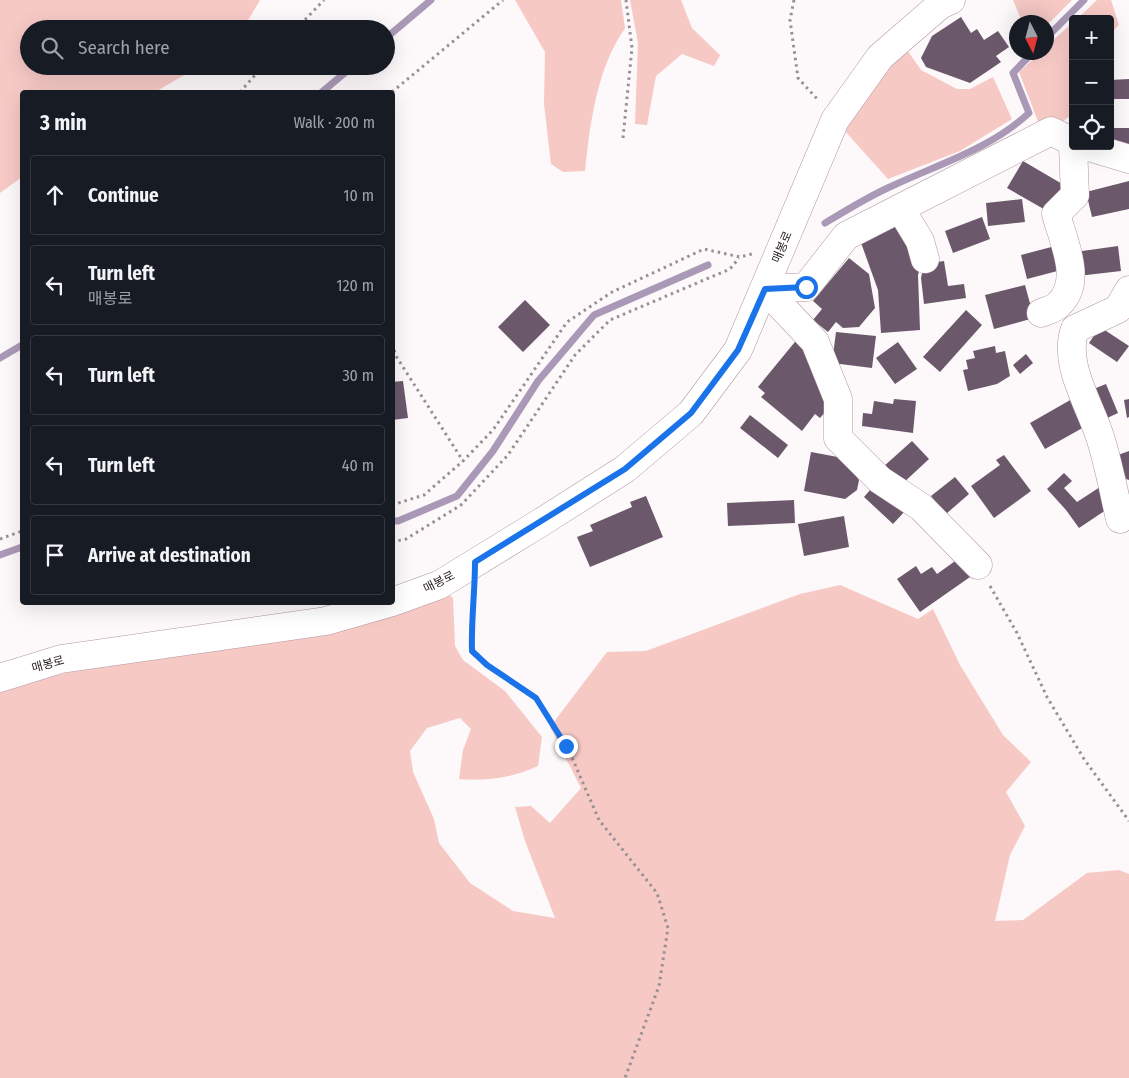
<!DOCTYPE html>
<meta charset="utf-8">
<style>
:root{--surface:#171b24;--page:#20242c;--text:#f1f3f6;--muted:#9ea1a6;--line:#363941}
body{margin:0;font-family:"Fira Sans Condensed","Noto Sans KR",sans-serif;background:var(--page);color:var(--text)}
.controls{position:absolute;right:15px;top:15px;display:grid;overflow:hidden;border-radius:5px;box-shadow:0 5px 20px #0002}
.controls button{width:45px;height:45px;display:grid;place-items:center;padding:0;border:0;border-bottom:1px solid var(--line);background:var(--surface);color:var(--text);font:25px sans-serif}
.compass{position:absolute;left:1009px;top:15px;width:45px;height:45px;border-radius:50%;background:var(--surface);box-shadow:0 5px 20px #0002;rotate:174deg}
.stop{position:absolute;width:15px;height:15px;margin:-11px;border:4px solid #1a73e8;border-radius:50%;background:#fff}
.stop.end{background:#1a73e8;border-color:#fff;box-shadow:0 1px 5px #0008}
.list{margin:0;padding:0;list-style:none}
h2{display:flex;justify-content:space-between;align-items:center;height:65px;margin:0;padding:0 20px;font-size:21px}
h2 small{font-size:16px;font-weight:400;color:var(--muted)}
.list li{display:grid;grid-template-columns:32px 1fr auto;gap:15px;align-items:center;box-sizing:border-box;height:80px;margin:0 10px 10px;padding:0 10px;border:1px solid var(--line);border-radius:5px}
.list b{display:block;font-size:19px;white-space:nowrap}
.list p{margin:0;font-size:16px;white-space:nowrap;color:var(--muted)}
.list em{font-size:16px;font-style:normal;color:var(--muted)}
.icon{flex:none;width:28px;height:28px;fill:none;stroke:currentColor;stroke-width:2;stroke-linecap:round;stroke-linejoin:round}
.map{position:relative;flex:none;width:1129px;height:1078px;overflow:hidden}
.search{position:absolute;background:var(--surface);box-shadow:0 5px 20px #0002;left:20px;top:20px;width:375px;height:55px;display:flex;align-items:center;gap:12px;box-sizing:border-box;padding:0 18px;border-radius:28px;color:var(--muted);font-size:19px}
.panel{position:absolute;background:var(--surface);box-shadow:0 5px 20px #0002;left:20px;top:90px;width:375px;height:515px;border-radius:5px}
.map>svg:first-child{display:block}
.green{fill:#f6c9c5}
.lines{fill:none;stroke-linecap:round;stroke-linejoin:round}
.stream{stroke:#aa99b6;stroke-width:7}
.building{fill:#6b596b}
.minor-casing{stroke:#b197a4;stroke-width:29}
.path{stroke:#989094;stroke-width:3;stroke-dasharray:2.5 4;stroke-linecap:butt}
.minor{stroke:#fff;stroke-width:28}
.route{stroke:#1a73e8;stroke-width:6}
.labels{text-anchor:middle;dominant-baseline:central;stroke-width:5;stroke-linejoin:round;paint-order:stroke}
.street-label{font-size:12px;fill:#2b2126;stroke:#fff}
</style>
<div class="map">
<svg width="1129" height="1078" viewBox="0 0 1129 1078">
<rect width="100%" height="100%" fill="#fdf8fa"/>
<!-- green -->
<path class="green" d="M0,0H260L243,29H29V66H200L155,92H22V177L0,193Z
M515,0H621L625,28C597,68 590,123 585,171L563,172L551,164L544,104L545,52Z
M630,0H681L692,28L720,55L714,66L682,54L656,76L647,125L635,124L638,43Z
M1013,0H1072L1047,25L1046,22H1022Z
M1097,0H1111L1119,25L1110,34V19H1077Z
M1073,22V114L1057,125L1039,124L1019,72L1040,53L1046,52L1047,46Z
M905,47L921,70L957,89H970L993,77L1012,119L960,151L888,179L844,130Z
M840,585L918,619L933,609L960,665L1003,735L1031,762L1006,792L1025,826L1010,855L995,921L1023,920L1087,873L1119,870L1129,874V1078H0V690L65,673L250,642L445,591L453,598L455,646L463,660L505,691L542,737L538,766C512,778 487,781 459,779L463,750L471,729L460,718L427,728L410,751L413,772L434,819L439,843L470,883L513,911L555,918L525,841L515,807L531,806L550,823L581,788L550,727L607,652L646,651L800,594Z"/>
<g class="lines">
<!-- stream -->
<path class="stream" d="M386,38L431,0
M1046,38L1084,0
M322,92L353,66
M825,223C847,210 869,196 892,186C939,164 990,149 1029,113L1013,73L1033,52
M0,358L22,345
M392,521H398L457,496L493,451L538,381L594,315L708,265
M0,555L22,547"/>
</g>
<!-- building -->
<path class="building" d="M961,17L971,33L977,29L984,40L998,31L1009,47L996,56L1001,62L970,83L926,67L921,58L932,36Z
M1129,79V99H1110V80Z
M1110,128H1129V148L1110,144Z
M1023,161L1064,185L1049,212L1007,188Z
M1129,181V209L1092,217L1086,192Z
M1022,199L1025,222L988,226L986,203Z
M982,217L990,239L953,253L945,231Z
M900,224L921,264L918,275L920,330L881,333L878,290L860,240Z
M1059,245L1065,269L1027,279L1021,255Z
M1118,246L1121,271L1078,276L1075,252Z
M849,258L869,274L875,308L859,327L843,328L836,322L828,332L813,320L822,309L813,301Z
M944,261L948,286L964,284L966,298L924,304L921,278L924,264Z
M1025,285L1034,318L994,329L985,295Z
M525,300L550,325L523,352L498,327Z
M966,310L982,325L940,372L923,357Z
M1100,327L1129,346L1117,362L1089,343Z
M836,332L876,336L872,368L832,363Z
M799,337L834,402L820,418L815,414L802,431L761,397L765,393L758,387Z
M898,342L917,369L895,384L876,358Z
M995,346L996,353L1005,351L1010,376L997,384L968,391L963,370L968,369L966,360L975,358L973,351Z
M1026,354L1033,363L1020,374L1013,365Z
M403,381L408,418L392,420V382Z
M1106,384L1118,413L1103,420L1091,390Z
M894,399L916,401L913,433L862,426L863,413L872,414L874,401L893,404Z
M1072,399L1086,426L1045,449L1030,423Z
M1129,399V417L1127,418L1124,400Z
M750,415L788,445L778,458L740,428Z
M912,441L929,459L900,486L883,467Z
M1129,451V480L1126,479L1118,455Z
M811,452L843,458L859,480L857,490L845,499L804,491Z
M1004,455L1031,491L994,518L971,486L1000,465L996,460Z
M1064,473L1072,481L1064,488L1077,502L1100,487L1112,506L1079,528L1066,510L1047,489Z
M955,477L969,494L946,514L931,496Z
M876,483L906,510L893,524L864,497Z
M646,496L663,537L590,567L577,537L593,531L590,525L632,507L630,502Z
M794,500L795,523L728,526L727,503Z
M844,516L849,547L804,556L798,524Z
M958,559L970,577L920,612L897,579L916,566L921,574L932,567L937,574Z"/>
<g class="lines">
<defs>
<path id="minor" d="M1086,146L1129,159
M900,208L920,241L925,259
M765,289L815,342L838,399V438L880,480L921,507L978,565
M765,289L806,287L846,236L1051,131L1073,142
M1041,313C1046,311 1054,309 1058,305C1084,282 1063,241 1056,214L1075,195L1073,146
M1120,519C1114,493 1109,466 1101,440C1091,406 1062,364 1075,329L1118,309L1129,290
M392,602L439,585L540,523L625,469L691,413L738,350L835,120L880,57L940,5L951,0
M0,678L61,659L326,621L392,602"/>
</defs>
<!-- minor casing -->
<use href="#minor" class="minor-casing"/>
<!-- path -->
<path class="path" d="M794,0L790,20L798,78L819,101
M296,29L324,0
M240,92L263,66
M392,92L503,0
M623,138L632,48L626,0
M392,344L396,356L463,461
M392,505L424,495L463,461L493,430L567,322L612,292L704,249L740,257L752,254
M0,539L22,531
M392,542L406,539L461,505L508,455L575,355L610,320L730,269L739,258
M990,586L1017,633L1047,697L1084,759L1129,821
M475,593L471,625L472,651L487,665L536,698L567,746L599,820L657,893L668,928L659,986L625,1078"/>
<!-- minor -->
<use href="#minor" class="minor"/>
</g>
<g class="lines">
<!-- route -->
<path class="route" d="M566,746L536,698L487,665L472,651C471,621 475,592 475,562L625,469L691,413L738,350L765,289L806,287"/>
</g>
<g class="labels">
<!-- street labels -->
<g class="street-label">
<text transform="translate(782 247) rotate(-67)">매봉로</text>
<text transform="translate(439 582) rotate(-27)">매봉로</text>
<text transform="translate(48 664) rotate(-15)">매봉로</text>
</g>
</g>
</svg>
<div class="controls">
<button>+</button>
<button>−</button>
<button><svg class="icon" aria-label="locate" viewBox="0 0 24 24"><circle cx="12" cy="12" r="6"/><path d="M12 2v4M12 18v4M2 12h4M18 12h4"/></svg></button>
</div>
<svg class="compass" viewBox="-18 -18 36 36"><path d="M0-13l5 13h-10z" fill="#e53935"/><path d="M0 13l5-13h-10z" fill="#9ea1a6"/></svg>
<div class="stop" style="left:806px;top:287px"></div>
<div class="stop end" style="left:566px;top:746px"></div>
<div class="search"><svg class="icon" aria-label="search" viewBox="0 0 24 24"><circle cx="10" cy="10" r="6"/><path d="M15 15l6 6"/></svg>Search here</div>
<section class="panel">
<h2>3 min<small>Walk · 200 m</small></h2>
<ul class="list">
<li><svg class="icon" aria-label="ahead" viewBox="0 0 24 24"><path d="M12 20V5M6 11l6-6 6 6"/></svg><div><b>Continue</b></div><em>10 m</em></li>
<li><svg class="icon" aria-label="left" viewBox="0 0 24 24"><path d="M17 20v-9H6M10 6l-5 5 5 5"/></svg><div><b>Turn left</b><p>매봉로</p></div><em>120 m</em></li>
<li><svg class="icon" aria-label="left" viewBox="0 0 24 24"><path d="M17 20v-9H6M10 6l-5 5 5 5"/></svg><div><b>Turn left</b></div><em>30 m</em></li>
<li><svg class="icon" aria-label="left" viewBox="0 0 24 24"><path d="M17 20v-9H6M10 6l-5 5 5 5"/></svg><div><b>Turn left</b></div><em>40 m</em></li>
<li><svg class="icon" aria-label="arrive" viewBox="0 0 24 24"><path d="M6 21V4h12l-3 4 3 4H6"/></svg><div><b>Arrive at destination</b></div></li>
</ul>
</section>
</div>
